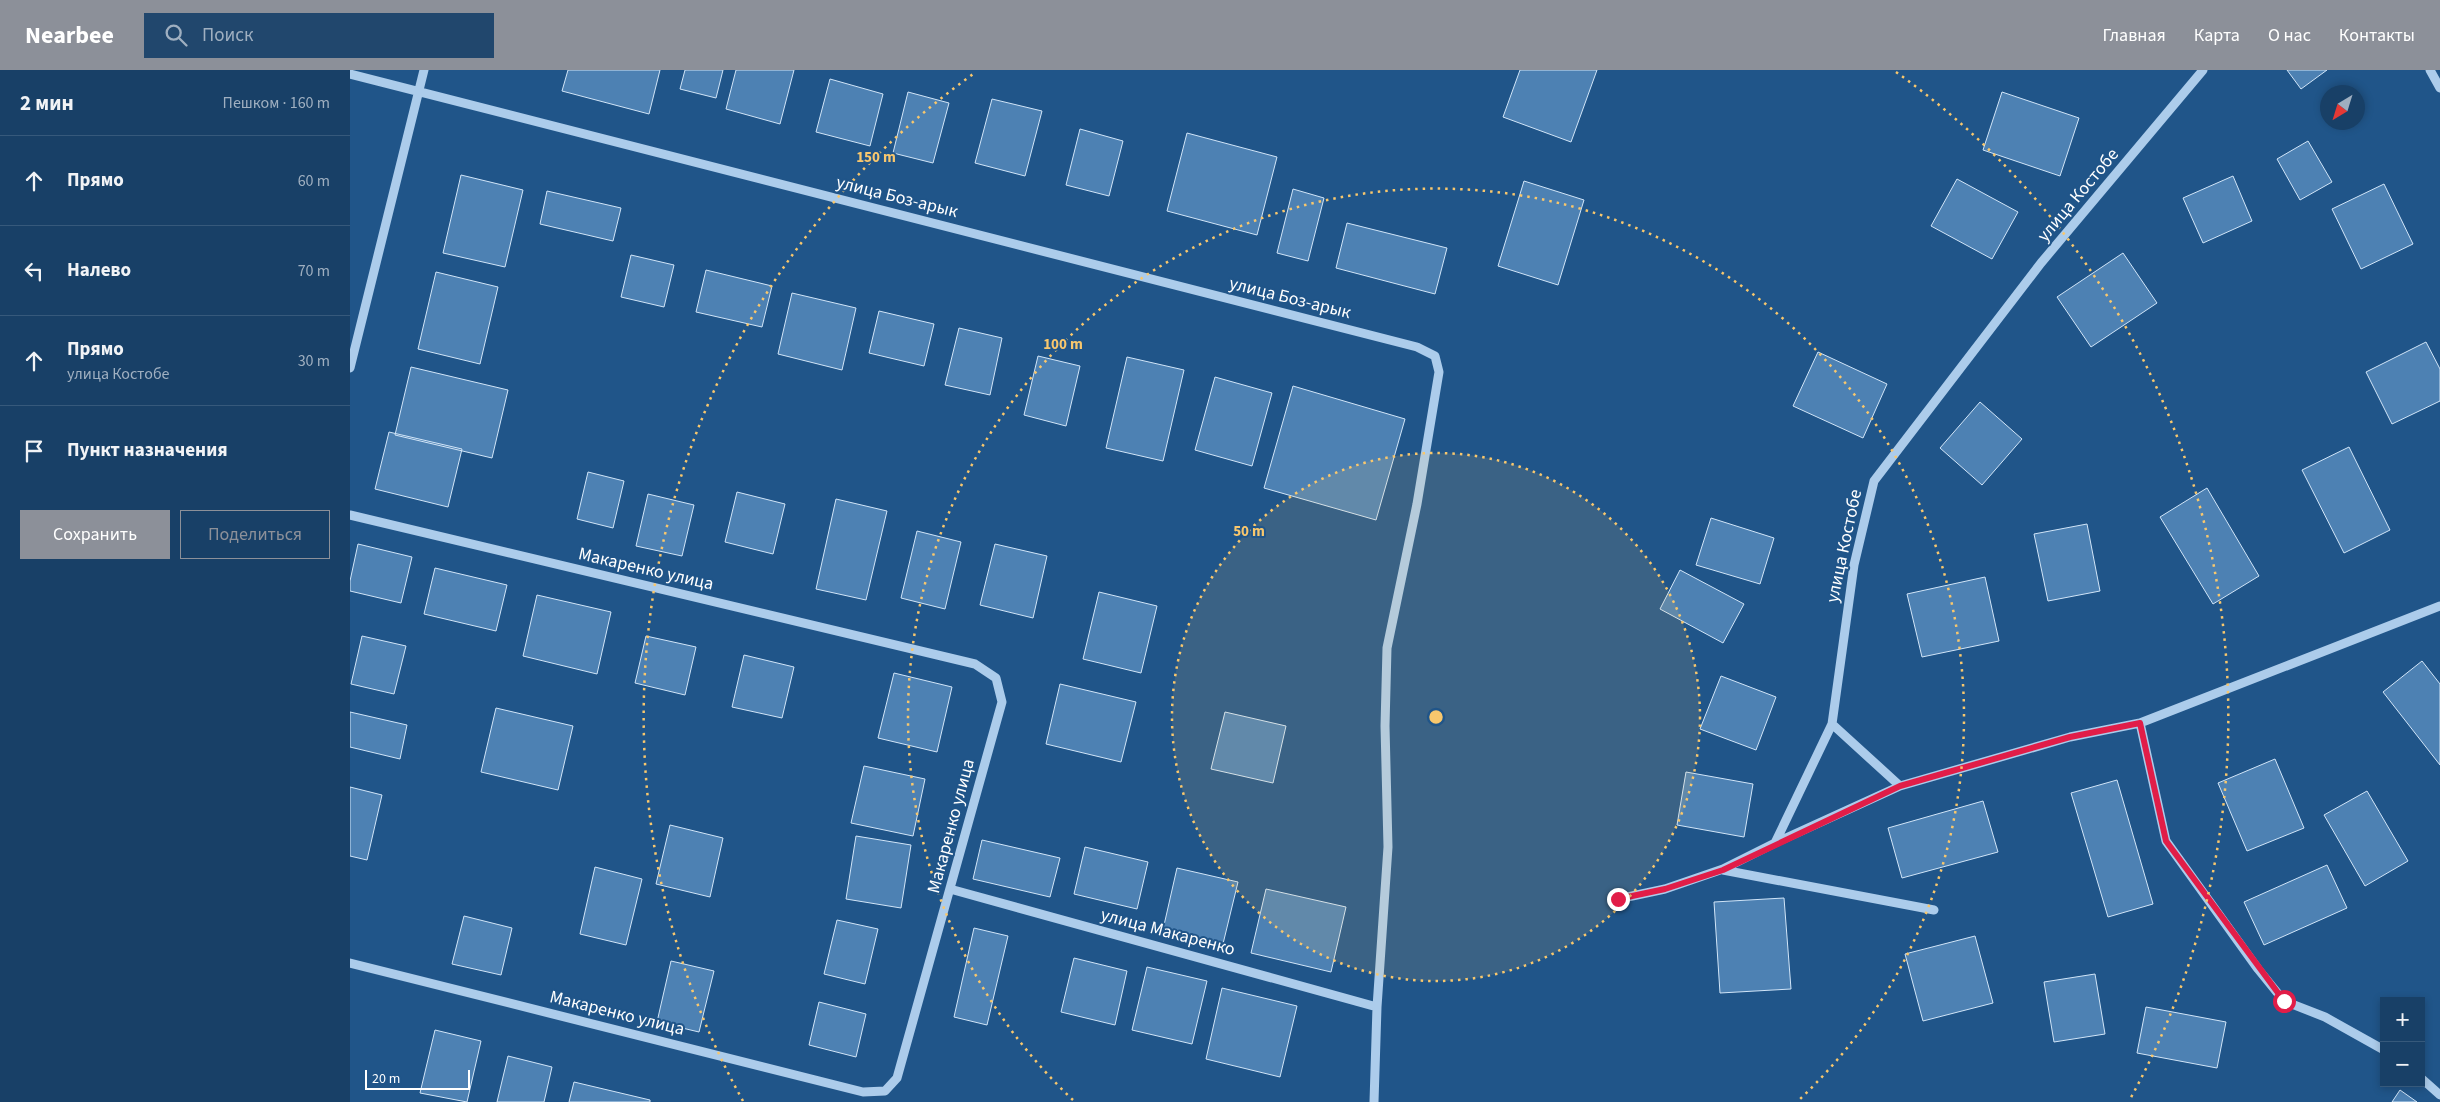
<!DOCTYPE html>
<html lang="ru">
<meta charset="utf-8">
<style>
:root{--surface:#184067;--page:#21476d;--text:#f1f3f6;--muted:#9fafc0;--line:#36597b;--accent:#8c9099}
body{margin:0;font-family:"Source Sans 3",sans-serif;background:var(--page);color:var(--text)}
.controls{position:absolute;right:15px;bottom:15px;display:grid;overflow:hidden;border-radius:0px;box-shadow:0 2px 8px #0003}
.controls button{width:45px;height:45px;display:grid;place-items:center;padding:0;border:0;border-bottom:1px solid var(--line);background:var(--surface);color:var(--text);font:25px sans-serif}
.compass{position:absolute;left:1970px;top:15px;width:45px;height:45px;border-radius:50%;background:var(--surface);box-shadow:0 2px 8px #0003;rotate:218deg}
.scale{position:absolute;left:15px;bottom:12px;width:105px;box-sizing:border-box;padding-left:5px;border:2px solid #fff;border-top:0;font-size:14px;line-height:18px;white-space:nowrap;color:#fff;-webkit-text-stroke:4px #205589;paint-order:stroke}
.stop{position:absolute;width:15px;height:15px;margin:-11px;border:4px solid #e11d48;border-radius:50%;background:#fff}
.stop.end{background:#e11d48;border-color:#fff;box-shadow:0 1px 5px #0008}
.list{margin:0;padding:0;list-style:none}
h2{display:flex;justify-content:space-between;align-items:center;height:65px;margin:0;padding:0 20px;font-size:21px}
h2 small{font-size:16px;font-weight:400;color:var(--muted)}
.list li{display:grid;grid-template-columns:32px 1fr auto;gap:15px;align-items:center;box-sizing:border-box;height:90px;padding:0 20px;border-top:1px solid var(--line)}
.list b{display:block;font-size:19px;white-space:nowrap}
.list p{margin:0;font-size:16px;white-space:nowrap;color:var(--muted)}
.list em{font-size:16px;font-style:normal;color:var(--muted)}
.actions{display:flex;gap:10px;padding:15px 20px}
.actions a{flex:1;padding:11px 0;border:1px solid var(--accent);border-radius:0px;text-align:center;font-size:18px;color:var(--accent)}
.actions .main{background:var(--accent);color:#fff}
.icon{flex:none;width:28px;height:28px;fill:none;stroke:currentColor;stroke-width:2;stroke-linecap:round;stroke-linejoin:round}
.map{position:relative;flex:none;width:2090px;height:1032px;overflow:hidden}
header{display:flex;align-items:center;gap:30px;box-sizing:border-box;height:70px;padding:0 25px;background:var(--accent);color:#fff}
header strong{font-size:24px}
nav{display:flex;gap:28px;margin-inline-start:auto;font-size:18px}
.search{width:350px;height:45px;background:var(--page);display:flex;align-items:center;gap:12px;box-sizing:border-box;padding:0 18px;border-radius:0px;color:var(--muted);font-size:19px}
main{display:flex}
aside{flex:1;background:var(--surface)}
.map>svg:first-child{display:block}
.building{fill:#4d81b3;stroke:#d1e5f8}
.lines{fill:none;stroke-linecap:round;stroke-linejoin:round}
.minor{stroke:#accceb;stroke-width:9}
.route{stroke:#e11d48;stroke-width:6}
.ring{fill:none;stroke:#f8c76d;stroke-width:2.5;stroke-dasharray:2.5 5}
.labels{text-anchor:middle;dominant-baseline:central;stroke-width:4;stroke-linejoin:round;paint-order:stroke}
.street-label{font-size:18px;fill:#fff;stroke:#205589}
.centre{fill:#f8c76d;stroke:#205589;stroke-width:2.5}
.ring-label{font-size:15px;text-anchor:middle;font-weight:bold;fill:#f8c76d;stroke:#205589;stroke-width:4;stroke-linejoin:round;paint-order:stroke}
</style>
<header>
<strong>Nearbee</strong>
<div class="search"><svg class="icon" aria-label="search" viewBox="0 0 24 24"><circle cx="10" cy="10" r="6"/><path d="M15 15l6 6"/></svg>Поиск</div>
<nav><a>Главная</a><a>Карта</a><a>О нас</a><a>Контакты</a></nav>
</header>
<main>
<aside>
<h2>2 мин<small>Пешком · 160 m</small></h2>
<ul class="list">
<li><svg class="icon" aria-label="ahead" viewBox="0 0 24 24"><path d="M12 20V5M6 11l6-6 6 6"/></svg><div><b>Прямо</b></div><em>60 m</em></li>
<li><svg class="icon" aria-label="left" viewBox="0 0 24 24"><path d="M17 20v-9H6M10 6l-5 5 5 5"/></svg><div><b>Налево</b></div><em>70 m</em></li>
<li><svg class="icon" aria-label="ahead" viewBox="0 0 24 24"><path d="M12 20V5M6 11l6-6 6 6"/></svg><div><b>Прямо</b><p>улица Костобе</p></div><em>30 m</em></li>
<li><svg class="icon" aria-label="arrive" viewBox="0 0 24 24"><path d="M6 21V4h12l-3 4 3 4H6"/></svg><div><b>Пункт назначения</b></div></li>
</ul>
<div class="actions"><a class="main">Сохранить</a><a>Поделиться</a></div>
</aside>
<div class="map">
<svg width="2090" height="1032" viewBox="0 0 2090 1032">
<rect width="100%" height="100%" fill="#205589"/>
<!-- building -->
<path class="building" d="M218,0H310L299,44L212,21Z
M335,0H373L366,28L330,19Z
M386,0H444L430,54L376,39Z
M1170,0H1247L1221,72L1153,47Z
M1937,0H1977L1951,19Z
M480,9L533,24L520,76L466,62Z
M558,22L599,33L583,93L543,83Z
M1652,22L1729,48L1710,106L1633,80Z
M642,29L692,41L675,106L625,93Z
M730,59L773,71L759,126L716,115Z
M837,63L927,87L907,165L817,141Z
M1958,71L1982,112L1950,130L1927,89Z
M111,105L173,120L155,197L93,183Z
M1883,106L1902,151L1853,173L1833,128Z
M1607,109L1668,142L1642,189L1581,156Z
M1174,111L1234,130L1208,215L1148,196Z
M2034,114L2063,174L2011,199L1982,139Z
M943,119L974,128L958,191L927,183Z
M197,121L271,138L263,171L190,154Z
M997,153L1097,178L1085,224L986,198Z
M1773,183L1807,233L1741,277L1707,227Z
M281,185L324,195L314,237L271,227Z
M356,200L422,216L412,257L346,242Z
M86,202L148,217L130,294L68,279Z
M442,223L506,238L492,300L428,284Z
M529,241L584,254L574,296L519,283Z
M609,258L652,268L640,325L595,315Z
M2076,272L2090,299V331L2042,354L2016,302Z
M1468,282L1537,314L1513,368L1443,336Z
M688,286L730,296L716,356L674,345Z
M777,287L834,300L813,391L756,378Z
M61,297L158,320L142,388L45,365Z
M865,307L922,323L902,396L845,380Z
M943,316L1055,349L1026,450L914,418Z
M1630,332L1672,369L1632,415L1590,378Z
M39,362L112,379L98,437L25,419Z
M1999,377L2040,460L1994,483L1952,400Z
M238,402L274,411L263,458L227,449Z
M1857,418L1909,506L1863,534L1810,447Z
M387,422L435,434L423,484L375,472Z
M298,424L344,435L332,486L286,476Z
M486,429L537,441L516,530L466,519Z
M1361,448L1424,468L1410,514L1346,495Z
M1737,454L1750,521L1698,531L1684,464Z
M567,461L611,472L595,539L551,528Z
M8,474L62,487L51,533L0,521V511Z
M645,474L697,486L683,548L630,535Z
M85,498L157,515L146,561L74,544Z
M1330,500L1394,534L1373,573L1310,539Z
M1635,507L1649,571L1572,587L1557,524Z
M749,522L807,536L791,603L733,589Z
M187,525L261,542L247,604L173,586Z
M12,566L56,576L44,624L1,614Z
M296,566L346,577L335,625L285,613Z
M394,585L444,597L432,648L382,637Z
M2072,591L2090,614V695L2033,622Z
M544,603L602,617L587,682L528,668Z
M1371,606L1426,627L1406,680L1350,659Z
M710,614L786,632L771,692L696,674Z
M146,638L223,656L208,720L131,702Z
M0,642L57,655L50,689L0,677Z
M875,642L936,656L923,713L861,699Z
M1925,689L1954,758L1897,781L1868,713Z
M514,696L575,709L563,766L501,753Z
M1336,702L1403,714L1394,767L1327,755Z
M1767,710L1803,834L1758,847L1721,723Z
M0,717L32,725L17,790L0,786Z
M2017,721L2058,791L2015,816L1974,745Z
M1633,731L1648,782L1552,808L1538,758Z
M320,755L373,768L360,827L306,814Z
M506,766L561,775L551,838L496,829Z
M632,770L710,788L700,827L623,809Z
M735,777L798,792L787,839L724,824Z
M1977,795L1997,838L1914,875L1894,832Z
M245,797L292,809L276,875L230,864Z
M827,798L888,812L872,878L812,864Z
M916,819L996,837L981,902L901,883Z
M1434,828L1441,919L1370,923L1364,832Z
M114,846L162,858L151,905L102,894Z
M487,850L528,859L515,914L474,904Z
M624,858L658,866L637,955L604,947Z
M1625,866L1643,933L1573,951L1555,884Z
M724,888L777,901L765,955L711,942Z
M321,891L364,901L349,962L307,952Z
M797,897L857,911L842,974L782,960Z
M1745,904L1755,964L1704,972L1694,912Z
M872,918L947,936L930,1007L856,989Z
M469,932L516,944L506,987L459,975Z
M1796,937L1876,952L1867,998L1787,983Z
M85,960L131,971L117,1032L70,1023Z
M158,986L202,997L194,1032H147Z
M224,1012L300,1030V1032H219Z
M2050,1020L2067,1032H2042Z"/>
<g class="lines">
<!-- minor -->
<path class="minor" d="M2080,0L2090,18
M0,4L1067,277L1085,286L1089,302L1067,434L1037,578L1035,656L1038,777L1027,937L1024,1032
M0,298L74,0
M0,445L625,594L646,608L652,632L547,1008L535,1021L513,1022L0,893
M1790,653L2090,536
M1482,654L1550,716
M1425,773L1550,716L1720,667L1790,653L1816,771L1908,899L1934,931L1975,947L2034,980
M1373,800L1584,840
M600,819L1027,937
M1268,829L1315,819L1373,799L1425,773L1482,654L1504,495L1524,411L1691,193L1853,0
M2071,1008L2090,1025"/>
</g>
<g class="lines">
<!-- route -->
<path class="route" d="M1268,829L1315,819L1373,800L1550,716L1720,667L1790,653L1816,771L1934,931"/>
</g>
<!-- distance rings -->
<circle cx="1086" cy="647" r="264" fill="#f8c76d" fill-opacity=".12"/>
<g class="ring">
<circle cx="1086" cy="647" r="264"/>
<path d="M723 1030A528 528 0 1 1 1449 1030"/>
<path d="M393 1031A792 792 0 0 1 626 2M1546 2A792 792 0 0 1 1779 1031"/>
</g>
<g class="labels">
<!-- street labels -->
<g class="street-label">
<text transform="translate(1728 125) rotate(-50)">улица Костобе</text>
<text transform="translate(547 127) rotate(14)">улица Боз-арык</text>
<text transform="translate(940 228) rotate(14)">улица Боз-арык</text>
<text transform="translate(1494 476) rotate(-78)">улица Костобе</text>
<text transform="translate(296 499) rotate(13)">Макаренко улица</text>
<text transform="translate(601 756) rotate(-75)">Макаренко улица</text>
<text transform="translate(818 862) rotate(15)">улица Макаренко</text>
<text transform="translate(267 943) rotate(14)">Макаренко улица</text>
</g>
</g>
<circle cx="1086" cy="647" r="8" class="centre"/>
<g class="ring-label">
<text x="526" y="92">150 m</text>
<text x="713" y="279">100 m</text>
<text x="899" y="466">50 m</text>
</g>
</svg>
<div class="controls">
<button>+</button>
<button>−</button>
</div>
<svg class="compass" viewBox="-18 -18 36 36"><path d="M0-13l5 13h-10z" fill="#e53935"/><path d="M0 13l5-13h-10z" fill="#9fafc0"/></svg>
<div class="scale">20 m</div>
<div class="stop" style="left:1934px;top:931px"></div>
<div class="stop end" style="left:1268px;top:829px"></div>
</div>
</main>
